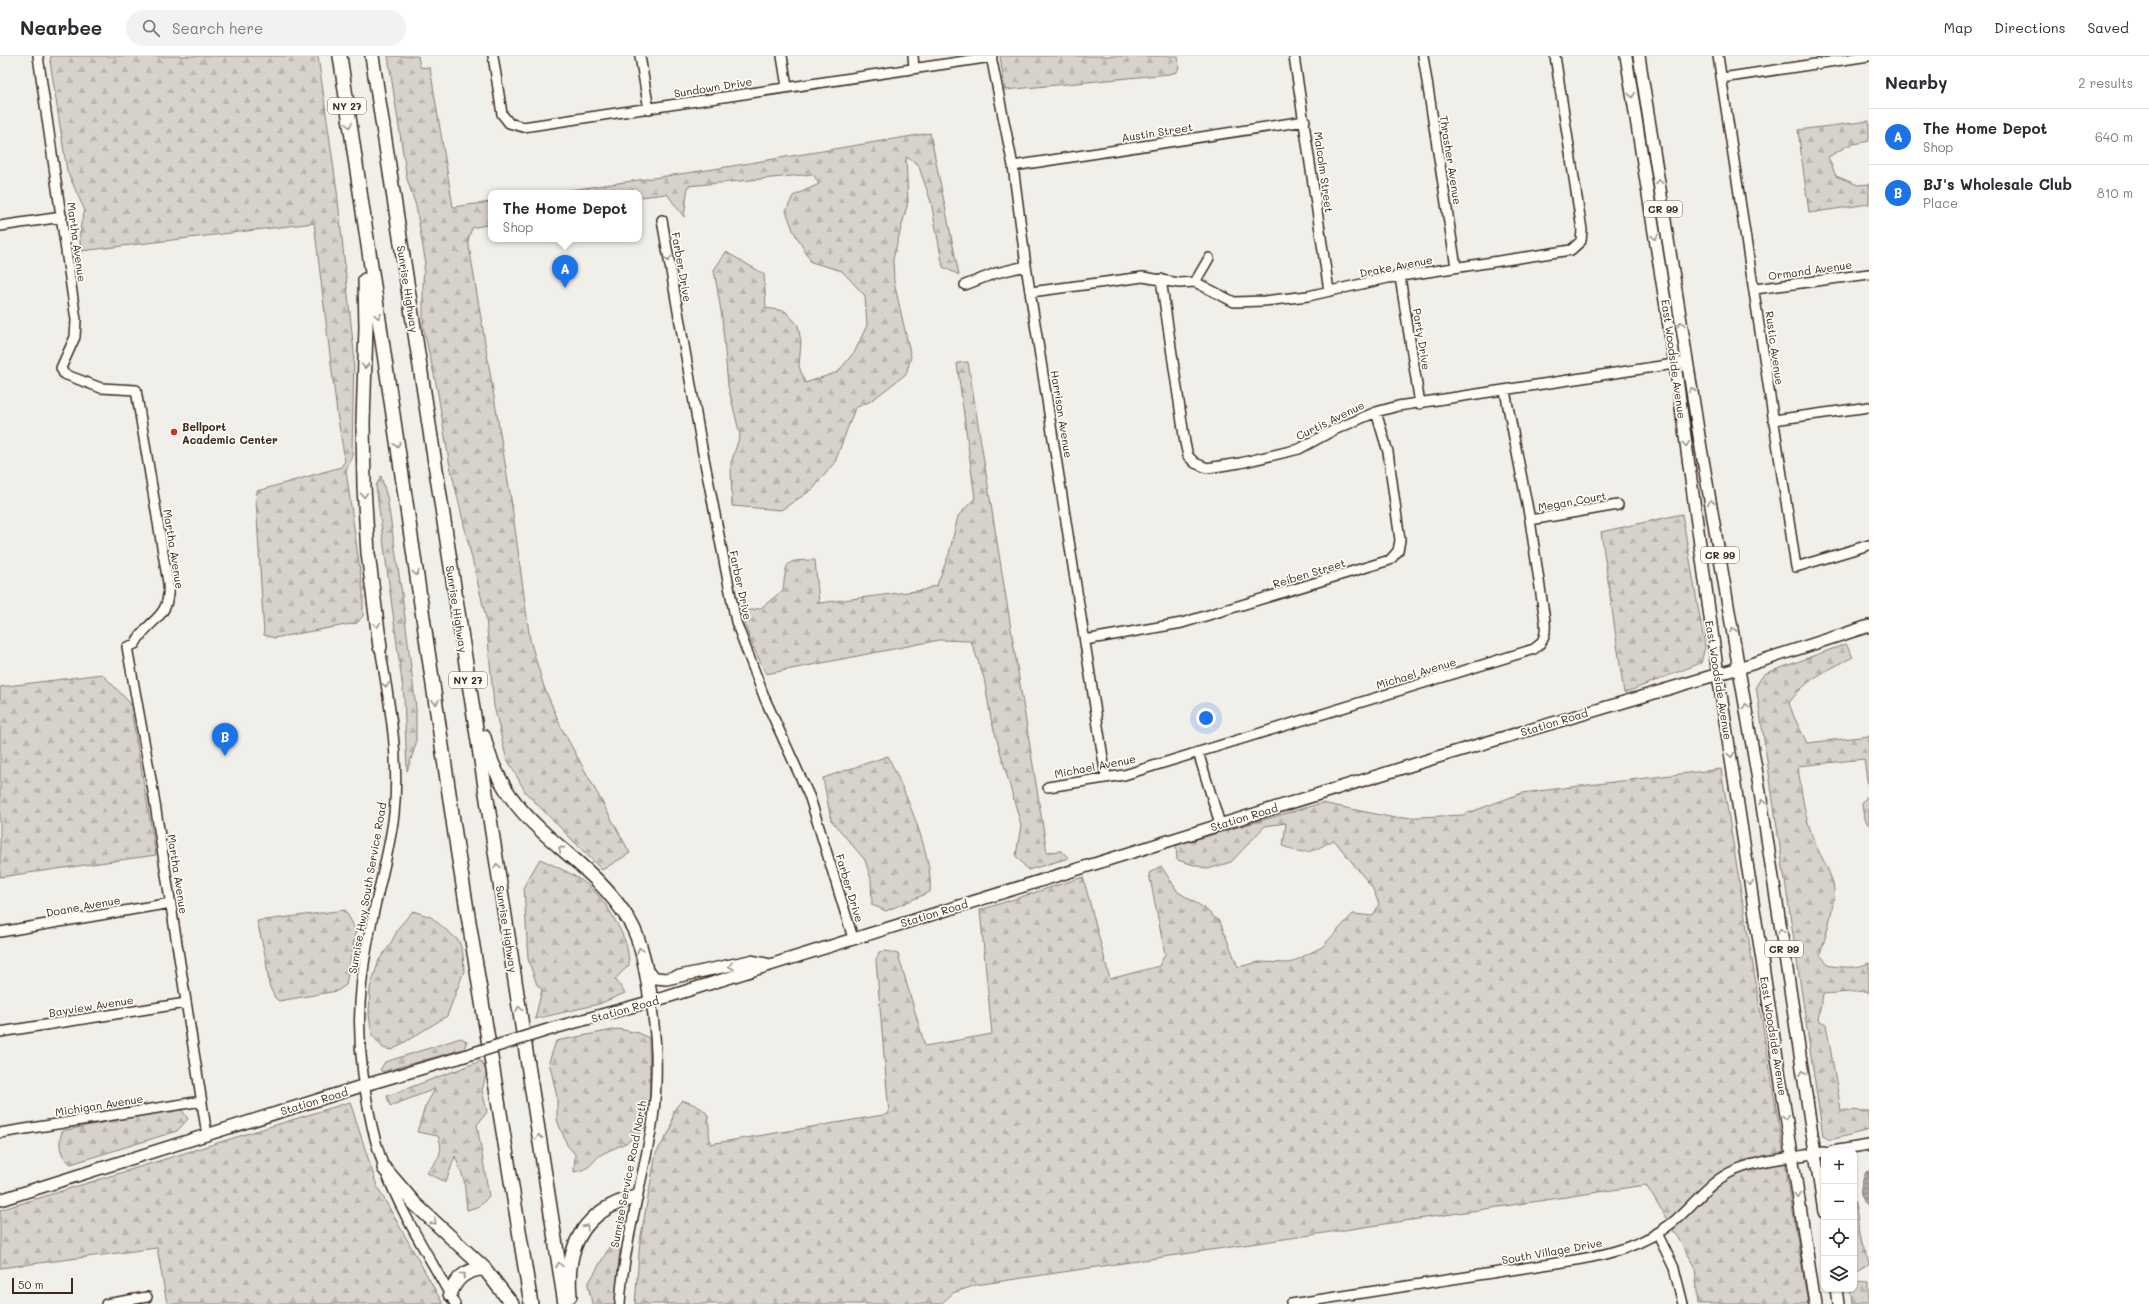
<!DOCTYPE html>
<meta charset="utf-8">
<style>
:root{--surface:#fff;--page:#f2f2f3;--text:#2b2b33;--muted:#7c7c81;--line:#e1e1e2;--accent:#1a73e8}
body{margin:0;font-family:Mali,sans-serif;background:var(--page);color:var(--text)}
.controls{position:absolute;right:12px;bottom:12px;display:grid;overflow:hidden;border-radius:8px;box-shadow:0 1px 3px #0004}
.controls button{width:36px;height:36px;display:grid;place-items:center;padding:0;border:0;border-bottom:1px solid var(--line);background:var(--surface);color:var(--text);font:20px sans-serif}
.scale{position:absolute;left:12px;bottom:10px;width:61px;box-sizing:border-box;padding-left:4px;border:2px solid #3b2a1e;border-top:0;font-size:11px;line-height:14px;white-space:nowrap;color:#3b2a1e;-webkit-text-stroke:3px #fdfcf7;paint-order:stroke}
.you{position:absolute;left:1206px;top:662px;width:14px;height:14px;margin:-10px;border:3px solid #fff;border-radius:50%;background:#1a73e8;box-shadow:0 0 0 6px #1a73e833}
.badge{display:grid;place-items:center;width:26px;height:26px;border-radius:50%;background:var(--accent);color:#fff;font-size:13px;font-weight:700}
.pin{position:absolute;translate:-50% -33px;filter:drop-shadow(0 1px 2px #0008)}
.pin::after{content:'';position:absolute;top:21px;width:14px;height:12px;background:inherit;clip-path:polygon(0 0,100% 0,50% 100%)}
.popup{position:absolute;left:488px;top:134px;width:154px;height:52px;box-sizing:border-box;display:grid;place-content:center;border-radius:8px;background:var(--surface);filter:drop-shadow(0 1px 3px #0005);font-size:13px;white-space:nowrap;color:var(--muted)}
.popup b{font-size:15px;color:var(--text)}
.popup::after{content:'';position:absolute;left:50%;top:100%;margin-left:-8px;border:8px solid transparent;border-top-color:var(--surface)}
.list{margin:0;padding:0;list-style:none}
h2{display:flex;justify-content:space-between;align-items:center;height:52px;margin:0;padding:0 16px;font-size:17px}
h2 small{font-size:13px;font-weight:400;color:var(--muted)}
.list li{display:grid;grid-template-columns:26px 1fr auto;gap:12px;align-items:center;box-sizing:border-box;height:56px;padding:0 16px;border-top:1px solid var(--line)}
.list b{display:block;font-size:15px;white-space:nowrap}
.list p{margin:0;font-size:13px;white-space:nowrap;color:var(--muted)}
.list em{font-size:13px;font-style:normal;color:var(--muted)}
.icon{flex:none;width:22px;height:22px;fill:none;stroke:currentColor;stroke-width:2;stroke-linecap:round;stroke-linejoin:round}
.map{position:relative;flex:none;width:1869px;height:1248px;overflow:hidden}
header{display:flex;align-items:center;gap:24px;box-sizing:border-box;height:56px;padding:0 20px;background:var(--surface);border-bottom:1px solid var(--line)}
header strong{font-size:19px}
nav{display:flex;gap:22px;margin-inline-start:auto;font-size:14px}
.search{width:280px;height:36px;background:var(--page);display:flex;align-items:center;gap:10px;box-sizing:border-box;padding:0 14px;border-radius:22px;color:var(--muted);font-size:15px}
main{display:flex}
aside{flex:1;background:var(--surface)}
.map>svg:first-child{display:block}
.forest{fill:url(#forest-firs);stroke:#897e75}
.water{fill:url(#water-rules);stroke:#80746b}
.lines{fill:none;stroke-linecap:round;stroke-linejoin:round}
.minor-casing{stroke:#3b2a1e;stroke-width:12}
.major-casing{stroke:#3b2a1e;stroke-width:14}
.highway-casing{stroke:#3b2a1e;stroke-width:16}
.minor{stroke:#fdfcf7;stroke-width:9}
.major{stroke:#fdfcf7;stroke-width:11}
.highway{stroke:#fdfcf7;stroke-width:13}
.major-bridge-casing{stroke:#3b2a1e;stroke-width:14;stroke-linecap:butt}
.major-bridge{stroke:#fdfcf7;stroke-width:11}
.oneway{stroke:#9c938a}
.poi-dot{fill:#c8321e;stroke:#fdfcf7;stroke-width:1.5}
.labels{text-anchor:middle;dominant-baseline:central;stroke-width:3.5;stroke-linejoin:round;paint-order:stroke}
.shield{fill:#fdfcf7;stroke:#75695f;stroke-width:1}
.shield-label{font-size:10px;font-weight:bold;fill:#3b2a1e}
.street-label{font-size:11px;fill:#3b2a1e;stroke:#fdfcf7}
.poi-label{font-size:11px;font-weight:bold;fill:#3b2a1e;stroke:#fdfcf7;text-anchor:start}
</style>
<header>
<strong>Nearbee</strong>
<div class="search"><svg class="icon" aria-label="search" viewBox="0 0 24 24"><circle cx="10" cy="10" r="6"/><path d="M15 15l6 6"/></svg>Search here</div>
<nav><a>Map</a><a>Directions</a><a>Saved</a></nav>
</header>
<main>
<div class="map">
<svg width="1869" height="1248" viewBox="0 0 1869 1248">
<defs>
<pattern id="forest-firs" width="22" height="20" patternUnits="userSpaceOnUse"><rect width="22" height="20" fill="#d7d2cc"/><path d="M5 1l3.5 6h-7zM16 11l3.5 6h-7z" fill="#b9b4af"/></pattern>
<pattern id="water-rules" width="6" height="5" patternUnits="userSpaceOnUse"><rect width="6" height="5" fill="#aea69f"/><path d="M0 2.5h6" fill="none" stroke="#8f8781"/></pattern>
</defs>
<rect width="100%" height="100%" fill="#f1efea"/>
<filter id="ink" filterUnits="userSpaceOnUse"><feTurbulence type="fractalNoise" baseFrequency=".025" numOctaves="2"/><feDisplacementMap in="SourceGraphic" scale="8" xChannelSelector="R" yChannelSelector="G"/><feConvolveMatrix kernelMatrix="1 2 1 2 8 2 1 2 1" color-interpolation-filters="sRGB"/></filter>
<g filter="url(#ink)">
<!-- forest -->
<path class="forest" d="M51,0H318L337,135L354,296L352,399L346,415L363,536V560L357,567L274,582L264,579L256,444L257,435L341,411L345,405L337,357L314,167L81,195C79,180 79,170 85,155L67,115L50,5Z
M388,0H418L420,11L430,12L453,151L491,146V168L472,172L468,184L511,443L530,584L544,631L561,671L630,797L602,814L526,737L506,701L494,650L486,562L449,405L437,332L423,270V224L425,203L416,150L407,123Z
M1000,0H1178L1179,11L1177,16L1169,18L1005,34Z
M1869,65V85L1849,89L1828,101L1836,120L1858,129L1869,128V148L1809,157L1798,74Z
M930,77L959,219L943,211L931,146L918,108L906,101L908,146L893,203L894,226L911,301L906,318L871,345L855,352L835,406L813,433L781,454L732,450L731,407L740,379L728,330L722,261L714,214L726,196L764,218L766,252L785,255L798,269L801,286L799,310L805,327L838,316L855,295L867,269L865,240L842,215L811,206L793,174L786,155L793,140L819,128L813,118L688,130L684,161L667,138L639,141V137H550L714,113Z
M968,306L1047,796L1061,795L1069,802L1028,814L1016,800L1021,769L991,663L984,622L971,585L939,584L766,618L750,584L741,556L761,552L783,534C787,503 784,505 815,504L819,547L924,534L937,529L949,498L958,460L975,442L957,307Z
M381,420L387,441L402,538L416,652V688L407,715L404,641L376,430Z
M1682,458L1705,591L1701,607L1624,637L1601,476Z
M1846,588L1853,601C1826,615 1807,622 1789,647L1794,661L1807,687L1869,680V769L1864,763L1862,747L1869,738L1864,703L1798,710C1801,736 1805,762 1815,787C1821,802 1834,820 1834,836C1833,857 1826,879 1820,899L1830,910C1844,911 1856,913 1869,907V937L1866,935L1823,938L1818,964L1826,968L1841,1054L1869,1055V1074L1830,1084L1823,1080L1756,630L1764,618Z
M102,618L130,647L156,799L0,821V631Z
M888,700C904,734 934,800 930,836L886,855L872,849L871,823L865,804L831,764L823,722Z
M1721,713L1808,1248H1698L1695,1210L1646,1129L976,1229L953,1237L941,1248H635L640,1185L656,1097L671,1073L674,1054L682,1044C715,1056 707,1057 710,1088L889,1058L876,904L879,896L886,895L898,898L925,990L992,978L980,854L1083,821L1110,923L1159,910L1165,898L1149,817L1161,810L1178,836L1204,852L1220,866L1238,911L1259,906L1290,907L1322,891L1353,858L1373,860L1379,848L1372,831L1334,784C1312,795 1308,801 1283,790L1286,767L1265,770L1231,806L1208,813L1177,804L1176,789L1322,747L1395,762L1463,759L1522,737Z
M540,803C577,820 596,828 616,866C625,883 628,889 629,909L615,923L625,937L599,948L535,963L542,933L537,929L528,903L524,830Z
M345,854L356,874L346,929L337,935L279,945L275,942L269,929L266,903L257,865Z
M413,855L431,861L459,885L463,898L464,915L447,960L392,994L383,992L372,979L369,959L370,932L379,904L390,889L399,871Z
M618,973L639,977L649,982C649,1001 652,1053 646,1068C639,1084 618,1090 604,1097C590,1105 595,1112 574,1116L575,1098L567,1089L557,1064V1041L549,1006L556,985Z
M461,982L467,985L464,993L382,1016L380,1014L385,1006Z
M481,1005L487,1016L482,1034L487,1056L477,1069L489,1140L480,1150L467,1154L464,1124L455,1100L446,1126L427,1117C437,1103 445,1098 438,1080L417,1076L425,1051L435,1033L390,1050L387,1040Z
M350,1046L377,1130L443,1248H167L157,1192L0,1212V1154Z
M180,1051L188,1063L177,1075L71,1108C59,1099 58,1089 62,1075Z
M1854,1145C1859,1158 1857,1170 1860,1183C1861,1193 1869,1199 1869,1210L1854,1219Z
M613,1185L620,1192L615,1248H592L588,1228Z
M1854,1226L1869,1227V1248H1852L1850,1233H1854Z"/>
<!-- water -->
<path class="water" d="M1869,1115V1151C1856,1144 1861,1127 1866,1116Z"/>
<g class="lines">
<defs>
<path id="minor" d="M38,0L76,264L75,281L61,312L64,318L101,332L136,334L168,527C171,564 149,561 135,588L127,591L152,729L207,1079
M493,0L502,58L509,67L523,71L992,1
M640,0L649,54
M782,0L787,31
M913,0L914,12
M991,0L1013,110L1026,210L1106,721
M1294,0L1329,235
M1423,0L1456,211
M1718,0L1796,511L1869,489
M1722,22L1869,0
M1013,110L1305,65
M662,164L702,392L736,566L765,643L810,742L853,882
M0,170L62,161
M1400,221L1420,348
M1161,223L1185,387L1188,400L1195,407L1207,412L1240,407L1299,393L1334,374L1376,356L1398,350L1687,306
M1195,226L1209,202
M965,229L996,217L1026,210
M1755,233L1869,218
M1031,236L1143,221L1179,227L1195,226L1234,246L1264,245L1308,240L1388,222L1571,194L1581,185L1582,174L1555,0
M1773,364L1869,351
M1530,464L1618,449
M1085,584L1182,567L1390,504L1398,495L1400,484L1388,396L1376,356
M380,591C389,646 400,702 394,758C389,801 375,842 368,885C359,929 357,974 363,1018C367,1049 373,1082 384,1111C402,1160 431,1203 455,1248
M1198,696L1220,768
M1048,731L1124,719L1534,593C1545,585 1546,578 1545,565L1530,464L1505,335
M0,876L171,847
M0,976L186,947
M0,1077L202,1045
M1832,1095L1869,1089
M1657,1177L1674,1212L1683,1248
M106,1248L147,1241
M620,1248C624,1185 643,1125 653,1063C658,1025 657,984 651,945
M1291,1248L1576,1204C1611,1198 1644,1189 1672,1167C1692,1151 1706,1129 1729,1117C1757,1103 1793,1102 1824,1096"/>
<path id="major" d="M1626,0L1675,308L1718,619L1815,1248
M1639,0L1700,386L1759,730L1824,1156
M645,915L656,922L666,923L750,905L766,908
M554,972L667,941L1441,700L1739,612L1869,570
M0,1144L365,1029L458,1002
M1836,1233L1838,1248"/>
<path id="highway" d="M340,0L458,798L531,1248
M372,0L565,1248
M365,224L366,271L363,367L364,431L368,497L380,591
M484,681C507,777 585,791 630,866C643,888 647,920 651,945
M384,1112L415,1148L484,1212L512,1248
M450,1238C457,1221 465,1215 484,1212
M570,1240C565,1189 585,1153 636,1141"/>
</defs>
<!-- minor casing -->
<use href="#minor" class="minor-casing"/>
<!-- major casing -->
<use href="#major" class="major-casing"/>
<!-- highway casing -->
<use href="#highway" class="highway-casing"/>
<!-- minor -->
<use href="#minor" class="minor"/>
<!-- major -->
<use href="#major" class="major"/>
<!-- highway -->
<use href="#highway" class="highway"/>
<defs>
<path id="major-bridge" d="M458,1002L554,972"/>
</defs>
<!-- major-bridge casing -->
<use href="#major-bridge" class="major-bridge-casing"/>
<!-- major-bridge -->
<use href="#major-bridge" class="major-bridge"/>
</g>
<!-- one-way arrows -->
<defs><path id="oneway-chevron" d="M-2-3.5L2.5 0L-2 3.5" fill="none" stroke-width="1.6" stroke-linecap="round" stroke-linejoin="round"/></defs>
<g class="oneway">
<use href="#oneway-chevron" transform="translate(1632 39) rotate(81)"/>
<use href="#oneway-chevron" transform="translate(349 69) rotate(82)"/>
<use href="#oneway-chevron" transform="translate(1659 126) rotate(-99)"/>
<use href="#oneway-chevron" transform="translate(1655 181) rotate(81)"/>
<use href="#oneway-chevron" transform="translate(668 203) rotate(80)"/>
<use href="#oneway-chevron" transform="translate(378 260) rotate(81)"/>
<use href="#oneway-chevron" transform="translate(1681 268) rotate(-99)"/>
<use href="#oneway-chevron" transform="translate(365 310) rotate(92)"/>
<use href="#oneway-chevron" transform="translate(1692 334) rotate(-99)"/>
<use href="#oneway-chevron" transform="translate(1686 388) rotate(82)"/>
<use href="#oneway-chevron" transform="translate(397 389) rotate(81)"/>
<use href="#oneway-chevron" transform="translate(364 439) rotate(87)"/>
<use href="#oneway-chevron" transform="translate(1711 446) rotate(-100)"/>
<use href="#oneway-chevron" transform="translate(416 517) rotate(81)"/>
<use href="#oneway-chevron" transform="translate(377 569) rotate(82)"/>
<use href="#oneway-chevron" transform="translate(1733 574) rotate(-100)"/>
<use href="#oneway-chevron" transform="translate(386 629) rotate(81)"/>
<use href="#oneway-chevron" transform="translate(436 646) rotate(81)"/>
<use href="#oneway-chevron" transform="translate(1746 650) rotate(-100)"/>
<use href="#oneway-chevron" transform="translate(1731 699) rotate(81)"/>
<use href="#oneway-chevron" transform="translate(1762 746) rotate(-99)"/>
<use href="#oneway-chevron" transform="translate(561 793) rotate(-140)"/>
<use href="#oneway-chevron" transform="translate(497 810) rotate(-99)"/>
<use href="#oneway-chevron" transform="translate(1750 827) rotate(81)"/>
<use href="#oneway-chevron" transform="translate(1781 875) rotate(-99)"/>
<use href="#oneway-chevron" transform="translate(640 894) rotate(-106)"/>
<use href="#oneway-chevron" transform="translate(731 910) rotate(167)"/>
<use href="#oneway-chevron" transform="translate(519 953) rotate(-99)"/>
<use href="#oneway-chevron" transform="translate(1803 1017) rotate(-99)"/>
<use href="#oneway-chevron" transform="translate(1786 1061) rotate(81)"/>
<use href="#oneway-chevron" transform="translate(539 1081) rotate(-99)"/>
<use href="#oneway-chevron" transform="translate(1798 1140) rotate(81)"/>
<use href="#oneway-chevron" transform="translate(434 1166) rotate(42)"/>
<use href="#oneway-chevron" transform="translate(586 1171) rotate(-54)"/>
<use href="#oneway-chevron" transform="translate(559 1209) rotate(-99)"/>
<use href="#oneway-chevron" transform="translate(463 1219) rotate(-38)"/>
</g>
</g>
<!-- markers -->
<circle class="poi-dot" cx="174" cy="376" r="4"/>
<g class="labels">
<!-- shield labels -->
<g class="shield">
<rect x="328" y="42" width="38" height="16" rx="3"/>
<rect x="1644" y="145" width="38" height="16" rx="3"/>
<rect x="1701" y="491" width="38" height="16" rx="3"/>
<rect x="449" y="616" width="38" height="16" rx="3"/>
<rect x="1765" y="885" width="38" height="16" rx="3"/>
</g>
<g class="shield-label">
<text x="347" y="50">NY 27</text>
<text x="1663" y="153">CR 99</text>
<text x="1720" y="499">CR 99</text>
<text x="468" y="624">NY 27</text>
<text x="1784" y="893">CR 99</text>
</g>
<!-- street labels -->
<g class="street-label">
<text transform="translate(713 31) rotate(-9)">Sundown Drive</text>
<text transform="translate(1157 76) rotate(-9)">Austin Street</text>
<text transform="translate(1451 104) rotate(81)">Thrasher Avenue</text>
<text transform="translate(1324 116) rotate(82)">Malcolm Street</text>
<text transform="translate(77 186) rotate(82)">Martha Avenue</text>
<text transform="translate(1396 210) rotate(-11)">Drake Avenue</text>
<text transform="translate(682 211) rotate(80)">Farber Drive</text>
<text transform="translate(1810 214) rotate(-8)">Ormand Avenue</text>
<text transform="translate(408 233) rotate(81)">Sunrise Highway</text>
<text transform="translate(1422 283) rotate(81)">Party Drive</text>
<text transform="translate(1775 292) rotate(82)">Rustic Avenue</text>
<text transform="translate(1674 303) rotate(82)">East Woodside Avenue</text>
<text transform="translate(1062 358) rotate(81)">Harrison Avenue</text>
<text transform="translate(1330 364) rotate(-26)">Curtis Avenue</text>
<text transform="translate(1572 445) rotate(-10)">Megan Court</text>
<text transform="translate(174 493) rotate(81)">Martha Avenue</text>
<text transform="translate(1309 517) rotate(-17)">Reiben Street</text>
<text transform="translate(741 529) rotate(78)">Farber Drive</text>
<text transform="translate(457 553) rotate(81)">Sunrise Highway</text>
<text transform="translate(1416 617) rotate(-17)">Michael Avenue</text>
<text transform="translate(1719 624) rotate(81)">East Woodside Avenue</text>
<text transform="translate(1554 666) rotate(-17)">Station Road</text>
<text transform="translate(1095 710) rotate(-11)">Michael Avenue</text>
<text transform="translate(1244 761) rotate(-17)">Station Road</text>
<text transform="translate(178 818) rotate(81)">Martha Avenue</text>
<text transform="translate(367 832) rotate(-80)">Sunrise Hwy South Service Road</text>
<text transform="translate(850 832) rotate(73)">Farber Drive</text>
<text transform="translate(83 850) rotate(-10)">Doane Avenue</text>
<text transform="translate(934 857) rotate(-17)">Station Road</text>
<text transform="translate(507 873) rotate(81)">Sunrise Highway</text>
<text transform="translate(91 950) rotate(-9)">Bayview Avenue</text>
<text transform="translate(625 953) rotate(-16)">Station Road</text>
<text transform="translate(1774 980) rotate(81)">East Woodside Avenue</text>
<text transform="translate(314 1045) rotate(-17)">Station Road</text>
<text transform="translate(99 1049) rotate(-9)">Michigan Avenue</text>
<text transform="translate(628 1118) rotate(-79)">Sunrise Service Road North</text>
<text transform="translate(1552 1195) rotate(-10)">South Village Drive</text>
</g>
<!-- poi labels -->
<g class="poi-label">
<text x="182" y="370">Bellport<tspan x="182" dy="13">Academic Center</tspan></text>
</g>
</g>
</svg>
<div class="controls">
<button>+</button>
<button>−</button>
<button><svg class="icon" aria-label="locate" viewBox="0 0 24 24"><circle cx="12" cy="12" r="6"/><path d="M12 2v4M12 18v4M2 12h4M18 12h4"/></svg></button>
<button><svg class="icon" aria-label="layers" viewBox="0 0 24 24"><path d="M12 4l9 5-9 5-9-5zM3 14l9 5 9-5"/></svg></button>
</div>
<div class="scale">50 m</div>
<div class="you"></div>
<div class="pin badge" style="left:565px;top:232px">A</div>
<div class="popup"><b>The Home Depot</b>Shop</div>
<div class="pin badge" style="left:225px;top:700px">B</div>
</div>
<aside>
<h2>Nearby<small>2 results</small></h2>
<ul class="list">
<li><span class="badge">A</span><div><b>The Home Depot</b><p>Shop</p></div><em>640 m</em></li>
<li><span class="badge">B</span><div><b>BJ's Wholesale Club</b><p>Place</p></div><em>810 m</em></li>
</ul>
</aside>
</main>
